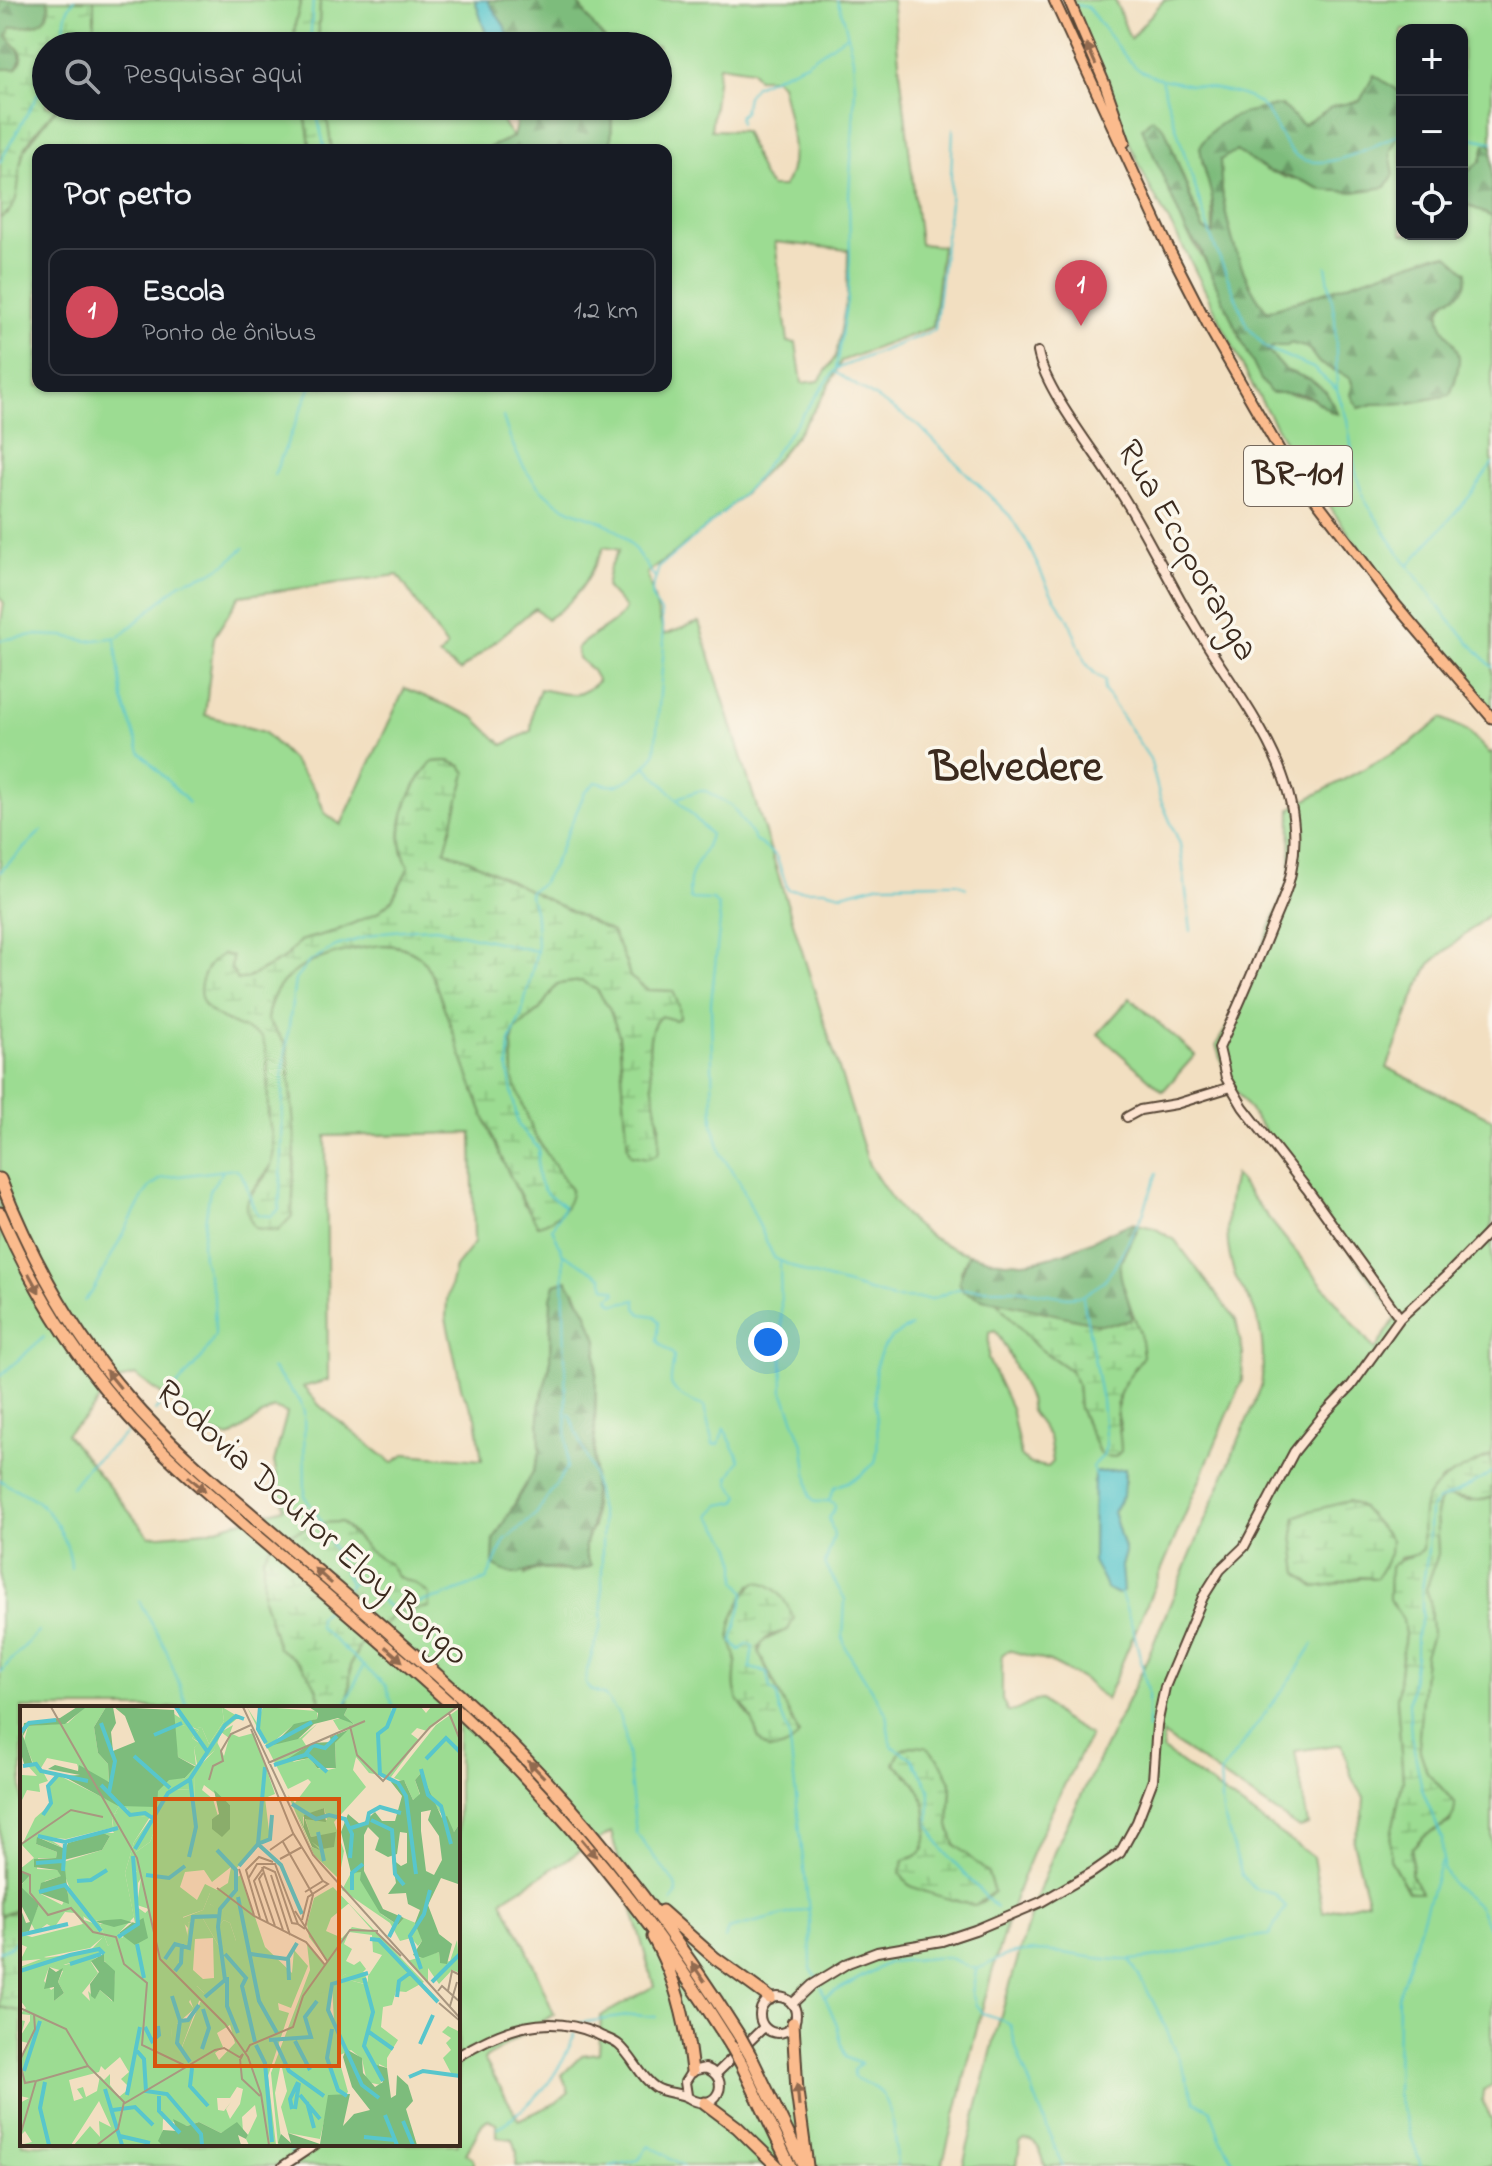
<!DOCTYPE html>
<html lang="pt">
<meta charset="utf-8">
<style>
:root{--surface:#171b24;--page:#20242c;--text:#f1f3f6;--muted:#9ea1a6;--line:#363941;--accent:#d1495b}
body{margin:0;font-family:"Indie Flower",sans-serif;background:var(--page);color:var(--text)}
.controls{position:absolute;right:24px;top:24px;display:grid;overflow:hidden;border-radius:16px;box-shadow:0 2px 6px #0004}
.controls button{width:72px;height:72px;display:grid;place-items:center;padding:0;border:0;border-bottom:2px solid var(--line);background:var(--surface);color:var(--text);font:40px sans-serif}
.you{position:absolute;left:768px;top:1342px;width:28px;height:28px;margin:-20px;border:6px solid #fff;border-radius:50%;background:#1a73e8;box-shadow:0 0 0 12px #1a73e833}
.badge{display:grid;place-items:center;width:52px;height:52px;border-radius:50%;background:var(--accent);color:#fff;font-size:26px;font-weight:700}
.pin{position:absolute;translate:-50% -66px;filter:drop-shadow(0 2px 4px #0008)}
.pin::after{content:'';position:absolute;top:42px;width:28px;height:24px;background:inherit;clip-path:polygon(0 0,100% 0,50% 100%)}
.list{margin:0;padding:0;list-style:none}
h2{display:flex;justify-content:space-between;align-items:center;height:104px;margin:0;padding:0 32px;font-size:34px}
h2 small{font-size:26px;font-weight:400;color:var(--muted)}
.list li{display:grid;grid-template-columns:52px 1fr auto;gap:24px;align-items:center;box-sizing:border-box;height:128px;margin:0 16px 16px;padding:0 16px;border:2px solid var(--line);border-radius:16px}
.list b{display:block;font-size:30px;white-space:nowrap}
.list p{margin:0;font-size:26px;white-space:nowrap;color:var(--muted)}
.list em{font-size:26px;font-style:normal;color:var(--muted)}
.icon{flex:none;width:44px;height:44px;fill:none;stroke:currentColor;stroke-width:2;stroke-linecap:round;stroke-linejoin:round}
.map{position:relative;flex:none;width:1492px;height:2166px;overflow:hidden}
.search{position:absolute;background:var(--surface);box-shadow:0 2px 6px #0004;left:32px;top:32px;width:640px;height:88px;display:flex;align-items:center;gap:20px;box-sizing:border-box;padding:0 28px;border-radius:44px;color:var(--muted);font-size:30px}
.panel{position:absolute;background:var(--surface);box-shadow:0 2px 6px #0004;left:32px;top:144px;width:640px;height:248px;border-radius:16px}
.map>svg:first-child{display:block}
.grass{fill:#9cdc92;stroke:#6c8358;stroke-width:2;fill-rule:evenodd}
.forest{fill:url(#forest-firs);stroke:#5c734d;stroke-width:2}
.wetland{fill:url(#wetland-marsh);stroke:#6c8358;stroke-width:2}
.water{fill:#58c6cc;stroke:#4a7875;stroke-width:2}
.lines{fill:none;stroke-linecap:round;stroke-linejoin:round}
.stream{stroke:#58c6cc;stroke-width:2}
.secondary-casing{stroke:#564536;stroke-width:12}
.primary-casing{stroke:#564536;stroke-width:13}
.highway-casing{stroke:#564536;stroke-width:15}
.secondary{stroke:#fde4d1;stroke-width:8}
.primary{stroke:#fbbb8d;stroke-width:9}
.highway{stroke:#fbbb8d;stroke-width:11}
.highway-bridge-casing{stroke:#564536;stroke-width:15;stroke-linecap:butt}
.highway-bridge{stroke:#fbbb8d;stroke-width:11}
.oneway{fill:#916b50}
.labels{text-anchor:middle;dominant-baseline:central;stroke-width:7;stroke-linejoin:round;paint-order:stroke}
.shield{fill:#fbf7ec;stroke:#75685c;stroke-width:2}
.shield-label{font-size:34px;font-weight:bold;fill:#3b2a1e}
.street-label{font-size:36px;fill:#3b2a1e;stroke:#fbf7ec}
.district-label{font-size:44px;font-weight:bold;fill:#3b2a1e;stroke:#fbf7ec}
.inset-river{fill:none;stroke:#58c6cc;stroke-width:4}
.inset-road{fill:none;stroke:#a99780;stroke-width:2}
.view{fill:#d7540e;fill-opacity:0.15;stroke:#d7540e;stroke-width:4}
.inset-edge{fill:none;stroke:#3b2a1e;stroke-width:4}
</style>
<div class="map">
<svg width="1492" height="2166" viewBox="0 0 1492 2166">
<defs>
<pattern id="forest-firs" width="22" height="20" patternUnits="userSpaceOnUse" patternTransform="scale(2)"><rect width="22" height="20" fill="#7dbc7c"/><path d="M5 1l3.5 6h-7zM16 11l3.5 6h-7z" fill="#689965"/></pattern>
<pattern id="wetland-marsh" width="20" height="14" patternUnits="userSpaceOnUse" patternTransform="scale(2)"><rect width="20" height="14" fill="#9cdc92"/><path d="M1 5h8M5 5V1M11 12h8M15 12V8" fill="none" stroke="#87bd7d"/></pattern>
</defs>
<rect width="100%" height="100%" fill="#fbf7ec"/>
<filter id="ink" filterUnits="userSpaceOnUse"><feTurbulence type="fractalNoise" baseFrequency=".0125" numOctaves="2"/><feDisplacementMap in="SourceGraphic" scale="16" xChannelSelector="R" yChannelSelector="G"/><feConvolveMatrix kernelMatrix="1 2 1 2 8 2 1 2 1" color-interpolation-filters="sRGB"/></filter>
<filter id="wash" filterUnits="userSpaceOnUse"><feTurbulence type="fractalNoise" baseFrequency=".006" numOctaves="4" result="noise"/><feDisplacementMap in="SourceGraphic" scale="32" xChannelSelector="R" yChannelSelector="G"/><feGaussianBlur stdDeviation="1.8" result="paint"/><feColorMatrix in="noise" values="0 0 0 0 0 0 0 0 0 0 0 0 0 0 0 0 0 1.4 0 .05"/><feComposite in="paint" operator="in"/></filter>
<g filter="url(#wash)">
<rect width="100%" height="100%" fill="#f2dfc1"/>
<!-- grass -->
<path class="grass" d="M94,0H301L295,25L294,46H91L94,33Z
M320,0H475L490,46H318Z
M576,0H892L920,244L942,246L933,327L841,361C805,444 720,522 647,573L664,635L699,622L869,1165C897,1209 917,1238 969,1254L961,1271L963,1291L983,1299L996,1301L1036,1346L1070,1370L1077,1383L1079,1408L1099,1452L1121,1430L1117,1411L1120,1390L1140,1333L1120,1278V1264L1137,1225L1132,1223L1154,1228L1175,1240L1236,1320L1243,1354L1242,1381L1106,1700L1087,1682L1075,1675L1050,1662L1008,1650L1002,1655V1699L1008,1712C1021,1712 1029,1700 1042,1700L1060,1718L1090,1735C1062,1789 1033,1843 1014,1901C985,1988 965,2078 942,2166H516L517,2151L513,2139L497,2137V2123L488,2119L482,2124L466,2154L473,2159V2166H0V2007L22,2011V2144H458V1708H348L351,1663L361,1643L398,1612L429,1607L414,1583L398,1577L389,1564L369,1551L341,1522L263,1558V1597L278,1648C301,1661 319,1681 321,1708H22V1908L0,1916V627L4,603L0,598V218L8,214L24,150L58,106H304L311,150H38V386H666V150H611L612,106H658V46H611L594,27ZM719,65L752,70L757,78H774L781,84C787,113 803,161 783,187H771L763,177L744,131L711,130ZM775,242L848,250L847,297L836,356L819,381L802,383L796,343L788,342ZM604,547L619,550L610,567L606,587L625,608C619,624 590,634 577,648L578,658L591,669L598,681C578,701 566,694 540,689L533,709L531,731L503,745L474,717L405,688L341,825L325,813L316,791L292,760L264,732L205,715L214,637L240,596L398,575L447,647L439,656L460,671L535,608L547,619C576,603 590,577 604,547ZM449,761L461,766L466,773L444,851L469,860L611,932L626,963L630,977L647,990L673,991L675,1020L661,1016C638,1033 654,1101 660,1126L628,1148L619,1035L609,1008L597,990L581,981L557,984L540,1009L515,1030L512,1042L513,1079L535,1136L571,1190L524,1205L503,1161L432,975C428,969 424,959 418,955C389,935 326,949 298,968C280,980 269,999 267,1020L287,1046L295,1140L293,1201L252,1191L272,1165L274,1145L268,1112L267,1053L262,1038L253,1031L223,954L232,957L231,968L237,980L248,978L285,958L300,941L336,931L377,913L392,900L409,867C389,832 407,791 432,762ZM472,1133L474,1243L455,1267L447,1299L446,1318L462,1391L476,1417L482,1460L406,1454L392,1463L320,1406L303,1387L328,1380L326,1136ZM575,1290L597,1340L593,1528C583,1539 582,1554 591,1566C582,1567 572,1571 564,1571C546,1571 543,1564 525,1575L535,1470L540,1452L539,1408L550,1365L551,1298ZM995,1330L1006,1348L1029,1399L1031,1411L1049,1437L1053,1462L1048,1467L1030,1464L1021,1456L1011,1408L988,1359L989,1332ZM135,1375L214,1433L229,1438C245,1429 257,1417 274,1408L287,1413L274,1462L284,1508L207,1531L149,1536L66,1434C72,1428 80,1423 86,1417C108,1393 98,1385 135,1375ZM1125,1470V1481L1113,1512L1125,1552L1121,1566V1575L1107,1589L1104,1579L1093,1561L1094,1473ZM751,1585L782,1632L763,1641L759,1653C774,1678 783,1705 796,1731L752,1720L737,1698L736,1679L738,1607ZM894,1764L951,1782L949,1826L955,1846L987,1872L994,1892C987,1898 981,1905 971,1905C967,1905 912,1887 908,1884C905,1881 903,1877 900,1873L904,1861C911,1858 921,1856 924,1847C929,1834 927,1804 920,1791C914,1780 904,1772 894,1764ZM611,1832L654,1986L601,2016L599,2053L582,2055L562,2075L569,2092L556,2103L519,2120L484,2059L554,2014L526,1947L502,1900Z
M1065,0H1115L1130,39L1164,0H1492V144H1485L1481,161L1462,176V30H1402V93L1375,76L1360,101L1351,102L1302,125L1281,105L1202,161L1212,195L1213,234L1203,229L1165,129V181L1186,231L1211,271L1238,333L1262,380L1286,393L1312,398L1334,414L1311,380L1285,370L1267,351L1275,346H1287L1290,343L1308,348L1319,363L1350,377L1359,408L1373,404L1409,403L1450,395C1452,388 1458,377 1457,369C1457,343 1423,317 1451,297L1435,255L1267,311C1237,276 1220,205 1220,160L1236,150L1284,177L1300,180L1323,190L1390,152L1402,128V234H1462V202L1492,217V709L1411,620L1291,453L1250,381L1187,254L1149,186Z
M325,106H496L504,125L513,137L484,150H332Z
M1442,718L1468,731L1489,753L1492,752V912L1430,964L1418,987L1387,1068L1492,1119V1455L1440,1481L1422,1550L1416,1555L1399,1558L1389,1599L1403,1619L1405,1634L1397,1698L1403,1780L1390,1840V1859L1408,1892H1420L1411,1874L1412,1848L1425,1835L1450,1822L1455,1803L1427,1772L1420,1751L1419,1736L1425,1654L1432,1635L1430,1601L1426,1589L1438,1554L1436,1514L1439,1502L1447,1496L1467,1501L1492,1497V2086L1483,2091L1482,2100L1492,2120V2166H1045C1042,2154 1039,2141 1025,2140L1020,2143L1017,2166H963L996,2032L1033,1907L1056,1847L1142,1671L1261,1387C1265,1357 1264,1328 1250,1301C1246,1294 1241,1287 1237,1280C1223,1248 1226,1207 1234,1175L1375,1350L1397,1316L1226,1077L1216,1045L1235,1014L1290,878L1291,808L1410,744ZM1362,1508L1391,1540L1373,1578C1352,1576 1334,1585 1314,1587L1298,1573L1293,1534ZM1163,1735L1299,1828L1308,1825L1295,1751L1342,1744L1352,1778L1364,1797L1363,1815L1353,1841L1368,1901L1323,1912L1313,1857L1163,1750Z
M1130,998L1195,1055L1163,1091L1098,1034Z"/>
<!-- forest -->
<path class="forest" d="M0,0H48L49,8L45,21L7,36C17,47 26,55 16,69H0Z
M487,0H576L594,27L611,46H513L505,27Z
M1374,75L1402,93V128L1390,152L1394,174L1386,187L1354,192L1323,190L1300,180L1268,171L1236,151L1220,160C1220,205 1237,276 1267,311L1435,255H1448L1467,272C1466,306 1444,290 1440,310C1436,327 1457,340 1459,357C1460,369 1454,383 1450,395L1409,403L1373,404L1359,408C1353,400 1348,394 1353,385L1350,378L1319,363L1308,348L1291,343L1287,346H1275L1267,350L1285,370L1311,380L1326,392L1338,414C1327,412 1321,402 1311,397C1298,392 1284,393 1271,393L1261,380L1238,333L1200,249L1186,231L1142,128L1152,118L1165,129L1197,216L1203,229L1213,234C1219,203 1204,177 1200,147C1216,116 1248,111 1281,105L1303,125L1333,106L1360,101Z
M514,106H612L611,150H484L513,137L516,124Z
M1485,144H1492V217L1462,202V176L1481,161Z
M1132,1223L1137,1225V1230C1132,1241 1125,1250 1121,1261C1116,1279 1132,1299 1132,1320L1115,1324H1098L983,1299L963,1291L959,1282L969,1254C981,1257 994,1261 1006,1262C1051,1266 1092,1238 1132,1223Z
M567,1280L586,1311L597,1340L592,1528C583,1539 582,1554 591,1566C565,1577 571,1568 548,1568C521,1567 523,1584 493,1565L494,1539L534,1470L540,1452L539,1407L550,1365L551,1298L555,1284Z"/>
<!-- wetland -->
<path class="wetland" d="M48,0H94V33L91,46H46V106H58C48,120 29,136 23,153C15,176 25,205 0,218V69H16L22,61L21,52L7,36L11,27C31,27 53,26 48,0Z
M301,0H320L318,46H294L295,25Z
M304,106H325L332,150H311Z
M449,761L461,766L466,773L445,851L469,860L612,932L626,963L630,977L647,990L673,991L679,1006L680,1018L675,1020L661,1016C632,1037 667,1121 658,1154L648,1158L631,1155L628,1148L619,1035L609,1008L597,990L582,981L557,984L540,1009L515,1030L512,1042L513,1079L535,1136L571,1190C571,1208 554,1221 538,1225C491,1154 463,1055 432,975C428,969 424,959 418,955C397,940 375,945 351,950C312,958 271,975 267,1020L287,1046L295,1140L292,1216L278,1231L255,1228C232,1194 264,1190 272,1163C277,1146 269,1129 268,1113C267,1087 271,1062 262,1038C241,1023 187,1017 203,977C207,966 213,959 223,954L232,957L231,968L237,980L248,978L285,958L300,941L336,931L377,913L392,900L409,867C390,831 407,791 432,762Z
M996,1301L1098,1324H1115L1131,1320L1132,1312L1140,1333L1143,1356C1132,1373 1115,1390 1117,1413C1118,1425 1121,1438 1121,1451L1115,1457L1103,1456L1099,1452L1079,1408L1077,1383L1070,1370L1036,1346Z
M1492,1455V1497C1474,1506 1457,1492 1440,1499L1436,1514L1438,1554L1426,1589L1430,1601L1432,1635L1425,1655L1419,1736L1420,1751L1427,1772L1455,1803C1456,1823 1442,1825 1427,1834C1421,1837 1417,1843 1412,1848L1411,1874L1421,1892H1409L1390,1859V1840L1403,1780L1397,1698L1405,1634L1403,1619L1389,1599L1390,1567C1400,1557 1412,1559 1422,1550C1423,1536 1421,1520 1424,1506C1428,1481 1471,1466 1492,1455Z
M1349,1501L1362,1508L1391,1540L1390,1554L1377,1578L1359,1577L1337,1584L1314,1587L1298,1573L1293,1534L1296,1517L1306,1512Z
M341,1522L369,1551L389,1564L398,1577L414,1583L429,1594V1607L398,1612L361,1643L351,1663L348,1708H321C319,1681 301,1661 278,1648L263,1597V1558L274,1540L319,1523Z
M757,1582C777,1583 786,1602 794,1618L788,1630L769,1636L759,1646V1653L799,1734C792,1746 782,1750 768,1749C754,1739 757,1725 748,1712C744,1706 739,1704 737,1697C732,1686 736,1671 736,1660C736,1651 731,1644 730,1636C729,1622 744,1588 757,1582Z
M910,1746L926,1747L939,1759L951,1782L949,1826L955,1845L987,1872L994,1892L975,1905C965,1904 915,1890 908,1884C904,1881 903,1877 900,1873L904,1860C912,1858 921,1856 924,1847C929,1833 927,1804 920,1791C914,1780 904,1772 894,1764L901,1750Z
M22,1908V2011H19L0,2007V1916Z"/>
<!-- water -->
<path class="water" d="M475,0H487L505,27L513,46H490Z
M1125,1469L1123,1496L1113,1512L1125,1552L1121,1566L1123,1591L1118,1594L1106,1589C1104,1578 1097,1571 1093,1561L1094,1473Z"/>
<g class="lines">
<!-- stream -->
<path class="stream" d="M1076,5L1087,7C1101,23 1122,57 1138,69C1166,88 1228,84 1257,102C1278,116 1281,156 1308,161C1337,167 1377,144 1402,133
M63,46C65,29 62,13 74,0
M310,46L313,0
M1160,77L1211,237L1248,327L1266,348L1313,368L1337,390L1347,419L1355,470L1364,499L1396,549L1448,619L1492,667
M315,106L325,150
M740,124L739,116L744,112L747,96L755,86L806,63L847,35
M1462,136L1492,142
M0,162L46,80
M1326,266L1335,318L1337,389
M836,368L848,294L850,258L849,197L855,89L853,59L844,19L837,0
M835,372L917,424L1010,516L1026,541L1050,591L1069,620L1085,662L1096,675L1105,680L1104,690L1150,759L1160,798L1180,844L1191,931
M503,417C516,459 533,494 575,512C589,517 603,520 615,529C631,540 642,561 654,576
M274,475L311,386
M1409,565L1470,496L1492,464
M0,640L34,635L63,636L88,641L119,637L181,583L210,573L227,563L244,548
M115,640L123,700L140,752L189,803
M646,766L710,834C705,860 685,867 690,899L713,900L718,906L720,921L711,1003L713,1124L721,1154L740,1183L774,1258L807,1273L893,1298L932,1299L957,1289H1014L1067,1297L1082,1296L1102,1283L1113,1269L1143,1214L1157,1173
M680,797L698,791H706L732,806L755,840L776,856L788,890H825L842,894L881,884L948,883H958L966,888
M0,872L42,830
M564,1254L602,1277L605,1287L615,1290L616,1293L609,1298L611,1302L615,1304L636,1300V1308L641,1314L655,1316L659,1322L657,1341L674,1355C674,1361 670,1378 671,1383C674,1395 693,1403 704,1406L713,1445L719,1444L724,1428L740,1460L729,1477L730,1484L740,1496L736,1502L719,1505L710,1515L731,1545L736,1560V1580L745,1592L732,1641L740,1650L748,1644L753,1646L750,1668L767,1672L770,1689L777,1694L779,1709L789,1734L810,1921L811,1969L817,1977
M780,1263L783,1391L804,1447L810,1496L815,1502L828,1501
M1083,1298L1102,1401L1106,1445L1103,1456L1092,1467L1095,1476
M84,1301L92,1292L144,1195L150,1187L162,1178L235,1169C251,1179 246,1202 259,1215L271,1216L279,1210L282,1159L283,1072L295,980L309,962L336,946L383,932L414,929L436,928L536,951
M272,1368L300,1401L304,1412L305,1497L320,1519L350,1584
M0,1376L44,1337
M155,1411L204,1355L215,1335L214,1296L203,1258L202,1243L210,1189L223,1171
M569,1413L592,1471L602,1521V1623L587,1670L586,1684L591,1690L605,1696L619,1715L625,1735L636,1833L675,1884L677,1893L671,1902
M1492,1472L1470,1486L1437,1501L1430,1510L1428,1551L1422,1589V1617L1416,1637V1656L1409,1703L1411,1735L1422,1789L1442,1838L1443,1869L1453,1885L1478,1906L1492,1935
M0,1480C11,1489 27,1492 38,1502C55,1516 71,1546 71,1568
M71,1487L87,1467L129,1431
M829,1500L835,1487L857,1478L875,1463C887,1416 850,1350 911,1327
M829,1501L834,1503L835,1508L829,1518L834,1535L825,1564L845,1600L843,1639L846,1649L886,1713L890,1742L893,1747L912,1758L930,1790L929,1825L943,1850L996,1908
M346,1589L354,1582H362L391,1609L442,1597L487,1579L505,1540L536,1514L567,1468L563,1254L552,1228L564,1207C560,1201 554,1200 548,1195C534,1181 537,1167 539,1149L518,1125L508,1069L510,1041L521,1016L537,951L536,918L529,892L541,884L553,866L585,792L596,782C603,784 610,787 617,785C630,781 649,765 655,753L664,646L661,612L653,600L652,590L659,567L722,514L752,484L836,369L935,330L950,202L953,128
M1120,1591L1134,1632L1148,1691V1729
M139,1601L165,1647L188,1708
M330,1605L319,1617V1627L385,1685L394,1708
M0,1672L38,1632
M344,1708L363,1666
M725,1939L728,1929L732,1928L807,1909
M0,1951L11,1946L22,1935
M1130,1961C1158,2005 1178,2053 1195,2102L1211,2110L1220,2138L1237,2166
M976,1971L972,1993L976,2005L982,2013L1003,2020L1011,2026L1016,2048L1062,2166
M821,1988L837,2025L845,2057L861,2064L854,2070V2077C863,2083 875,2085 882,2094C894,2109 897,2148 897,2166
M825,1997L889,1962L945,1957C957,1959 965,1968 977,1969C989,1965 999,1957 1011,1954C1049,1945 1090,1961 1129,1960C1176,1958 1223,1939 1269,1935L1286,1907L1275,1894L1255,1889L1242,1875L1223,1814L1220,1774L1293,1676L1313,1644
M579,2023L634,2015L656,2017
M498,2128C540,2098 555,2081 575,2034
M288,2144L293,2157
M610,2166L638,2160L649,2145L683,2166
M1421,2166L1397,2094L1398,1998L1441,1861"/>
</g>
</g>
<g filter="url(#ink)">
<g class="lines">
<defs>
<path id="secondary" d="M1038,352C1045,390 1095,452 1117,487C1146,532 1168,580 1195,625C1238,699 1309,774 1292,867C1289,889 1278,910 1270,930C1254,970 1237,1009 1219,1048L1226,1078L1243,1107L1307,1189L1400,1318
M1127,1117L1140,1110L1176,1104L1231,1087
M760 2015a18 18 0 1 1 36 0a18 18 0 1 1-36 0Z
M792,2004L812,1985L848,1963L877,1952L942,1941L975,1930L1041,1902L1093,1872L1120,1853L1137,1822L1153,1780L1157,1725L1165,1687L1203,1597L1220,1570L1244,1547L1294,1452L1326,1412L1351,1386L1400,1318L1445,1277L1492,1229
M458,2056C502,2029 547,2012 597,2034C604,2038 613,2040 619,2045C633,2057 640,2077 655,2087C665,2094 680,2092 689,2098C716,2115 734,2078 705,2068L692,2071L685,2082L687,2095
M716,2074L764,2027
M283,2166L316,2144"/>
<path id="primary" d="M1054,0L1170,251L1210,329L1284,458L1396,605L1492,718
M1069,0L1104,82L1125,142"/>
<path id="highway" d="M0,1179C31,1258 72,1333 128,1397C169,1445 217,1485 265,1526C338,1589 413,1651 483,1717C584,1812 667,1921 740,2037
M0,1213C30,1282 68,1346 117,1403C157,1450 203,1489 249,1529C318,1588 388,1646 455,1708
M458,1711C565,1810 655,1923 732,2047
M662,1911L715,1958L770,1998
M653,1937C676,1978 687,2025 692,2071
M793,2023L797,2091L807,2166
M750,2055L803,2165
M741,2063L790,2166
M705,2103L737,2127L777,2166"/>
</defs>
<!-- secondary casing -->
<use href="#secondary" class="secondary-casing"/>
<!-- primary casing -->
<use href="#primary" class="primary-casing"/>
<!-- highway casing -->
<use href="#highway" class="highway-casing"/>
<!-- secondary -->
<use href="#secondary" class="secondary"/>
<!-- primary -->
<use href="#primary" class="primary"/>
<!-- highway -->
<use href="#highway" class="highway"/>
<defs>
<path id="highway-bridge" d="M740,2037L750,2055
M732,2047L741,2063"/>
</defs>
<!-- highway-bridge casing -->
<use href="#highway-bridge" class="highway-bridge-casing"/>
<!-- highway-bridge -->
<use href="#highway-bridge" class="highway-bridge"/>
</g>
<!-- one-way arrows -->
<defs><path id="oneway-solid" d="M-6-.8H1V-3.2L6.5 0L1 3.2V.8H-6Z" transform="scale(2)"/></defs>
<g class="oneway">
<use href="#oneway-solid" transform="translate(1091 54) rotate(-114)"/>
<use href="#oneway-solid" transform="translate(34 1283) rotate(61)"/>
<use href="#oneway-solid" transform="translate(113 1379) rotate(-129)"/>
<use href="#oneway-solid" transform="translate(197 1484) rotate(41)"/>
<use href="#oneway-solid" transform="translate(323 1576) rotate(-139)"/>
<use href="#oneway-solid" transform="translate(394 1654) rotate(41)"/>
<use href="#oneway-solid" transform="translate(536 1769) rotate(-134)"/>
<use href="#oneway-solid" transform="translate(589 1848) rotate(50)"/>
<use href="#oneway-solid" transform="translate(698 1972) rotate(-124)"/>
<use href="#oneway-solid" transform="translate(798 2095) rotate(-95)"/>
</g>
</g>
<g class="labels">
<!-- shield labels -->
<rect class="shield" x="1244" y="446" width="108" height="60" rx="6"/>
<g class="shield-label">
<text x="1298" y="476">BR-101</text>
</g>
<!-- street labels -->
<g class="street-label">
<text transform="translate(1186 551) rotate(60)">Rua Ecoporanga</text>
<text transform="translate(311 1524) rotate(42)">Rodovia Doutor Eloy Borgo</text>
</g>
<!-- district labels -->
<g class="district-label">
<text x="1016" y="769">Belvedere</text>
</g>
</g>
<!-- overview -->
<g transform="translate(20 1706)">
<rect width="440" height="440" fill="#f2dfc1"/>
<path d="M65,1H86L74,21L78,47L88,58L89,76L59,64L57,58L27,52L21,62L28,75L19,78L20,86L7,84L0,98L2,69L17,70L9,61L13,57L4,35L8,20L48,17ZM155,1H202L204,15L189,38L182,22L162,19L179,24L172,32L179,37L174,42L176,60L158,51L152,16L154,8L160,12ZM227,1L237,17L243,1L297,5V13L272,20L252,37L280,32L297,18L282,33L287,41L273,56L290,52L297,62L308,64L316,62L315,37L328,23L319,24L313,14L321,12L334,18L324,9L328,1H372L370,13L377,1H401L406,7L411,1H437L407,25L397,22L391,28L399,34L371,71L349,67L336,51L333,64L346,81L314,116L324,145L319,173L294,149L268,89L275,97L291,76L288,73L268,83ZM304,102L307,114L285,112L291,131L316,127L309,142L291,136L298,143L291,141L277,108L284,122L283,111ZM440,2V117L434,126L410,92L401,67L395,74L400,89L393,94L385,76L374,72L416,19ZM213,19L210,27L219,31L234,27L255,88L245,92L250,133L239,137L215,164L217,171L221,169L245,241L272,267L274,244L288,260L271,302L258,297L259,304L269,307L248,370L256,439H229L226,433L237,410L235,399L222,411L223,426L218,418L201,427L179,416L167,420L143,413L142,439H54L70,420L80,431L79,415L91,421L79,395L51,439H0L12,436L5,425L0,430V397L9,392L0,390V353L8,337L0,335V314L5,315L1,329L10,315V309L0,308L6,302L0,294V261L21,253L0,255L7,241L0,238V228L12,231L63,218L55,207L45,206L34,222L27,218L16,226L11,217L19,198L0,181L9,169H0V163L14,152L2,139L15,112L30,99L28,80L38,69L92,96L99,100L92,112L93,122L95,108L104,102L111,109L130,111L114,136L105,167L114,211L99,227L102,232L129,203L117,199L121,171L115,164L116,146L130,136L146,92L155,83L172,84L175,135L174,66L194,45L196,34L204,50L209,32L201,26ZM184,79L210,99L192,123V113L198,110L193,93L182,84ZM91,122L94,127H83L90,130L82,144L40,157L50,183L42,199L19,187L25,175L42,170L37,164L17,163L18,152H36L37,146L16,138L18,131L43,142L26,131L46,133ZM211,161L208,177L197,184L185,178L177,194L160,181L165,166L184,164L192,176ZM190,187V198L216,218V235L210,217L204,214L198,221L201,244L181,209L168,217L171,243L163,211L183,204ZM62,202L72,214L109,216L80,218L88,240L94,235L85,256L95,268L92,295L80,284L75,292L68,285L70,295L62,287L78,267L71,256L79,249L45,259L24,251L70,242L83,231L73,217L64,214ZM193,232L194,272L183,273L173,264L175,233ZM29,261L43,265L38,276L44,287L34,295V282L31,284L24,275ZM177,280L184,287L160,346L151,340L152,322L174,303L169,296ZM210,319L215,337L199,354L195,347L203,341L197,327ZM100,351L109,366L101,373L110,382L99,391L90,379V368L84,374L80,370L77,385L66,391L63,381L57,383L63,392L54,395L49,374L79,366L81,360L85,364ZM217,381L223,383L220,398L210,413L206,403L211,396L204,405L198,404L197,392H210ZM340,164L361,208L378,219L384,212L398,218L402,235L398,240L391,232L380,235L370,217L322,184L331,167ZM313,181L404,276L386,286L376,285L372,299L363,301L361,321L378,334L367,352V362L359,358L361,379L347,376L342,353L331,344L318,350L328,386L323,391L310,389L300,433L268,427L261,401L267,385L261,357L255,387L262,439H258L251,367L290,264L287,238L304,259L307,255L289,231L287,218L294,192ZM328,198H329L353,225L332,221L322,232L306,225L311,212ZM329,226L352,229L353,246L362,249L348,270V279L325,273L312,278L314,315L308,325L310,278L326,268L338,271L346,263L340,255L334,259L326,255L332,243L324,238ZM437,234L440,267L432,264L419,278L408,262V276L387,255L419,246L420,257L430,255ZM428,320L440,326V369L431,367L423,352L431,344L426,337L431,332L422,326Z" fill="#9cdc92" fill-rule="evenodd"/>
<path d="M57,1L65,2L45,18L8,20L3,30L13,59L5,61L0,44L4,17L40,12ZM86,1H93L96,17L91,26L93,45L115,36L105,10L94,1L154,4L158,51L176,61L165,72L149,77L137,101H100L43,70L60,69L28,63L35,59L58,65L59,59L89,76L88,58L78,47L74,21ZM289,1H328L324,9L334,18L318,12L294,18L278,33L253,39L274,18L297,13L298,7ZM328,24L315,37L316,62H297L290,52L261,57L292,37L311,36L310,31ZM401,67L422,112L427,110L434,126L440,117V238L438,178L421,172L408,199L419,228L432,238L427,258L420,257L419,246L403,252L393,249L402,235L395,217L400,204L388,198L386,187L368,188L376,177L372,153L381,160L387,157V127L380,126L377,148L368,151L355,144L359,132L348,121L344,129V165L363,203L384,212L378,219L360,207L340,174L341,166L331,167L321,126L328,108L341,119L355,106L362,115H375L382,90L371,76L384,74L393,94L400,88L395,74ZM411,104L408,114L419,130L422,154L414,169L406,165L401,125V106ZM194,84L210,99V123L202,131L192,123V113L199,108ZM304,102L306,116L285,113L291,131L316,126L314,141L302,143L292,136L300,144L292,141L277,107L284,121V109ZM83,127L90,130L82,144L44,154L49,198L19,187L21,177L41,170L37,164L14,161V153L36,152L37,146L16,138L17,131L45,143L48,137ZM3,166L10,169L0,180L19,198L9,225L0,228V201L6,217L10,216L0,197V169ZM123,210L128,232L115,239L99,227L113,216L94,221L73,215L101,213L115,217ZM85,247L84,255L95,265L94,296L80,284L75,293L71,290L70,278L79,266L71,255ZM29,261L36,266L43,262L38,276L44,287L34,295V281L24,283ZM326,343L342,352L343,367L355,381L363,376L353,358L367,362L371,392L376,389L377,369L388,379L393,395L386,403L397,439H262L258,437L261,428L271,437L268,427L300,438L308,389L330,388L323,420L334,408L350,404L332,381L323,351ZM153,413L167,420L179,416L201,427L217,416L228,429L226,433L218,429L221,439H142L138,435L143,424L157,425Z" fill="#7dbc7c" fill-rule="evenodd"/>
<path d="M202,1L219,11L202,25L194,45L180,57L181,65L174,66L175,136L172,84L155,83L147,92L130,136L116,146V166L135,167L134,172L123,169L118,177L117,201L128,209L115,217L105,167L114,136L131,112L110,108L107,102L95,108L94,122L92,112L99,100L137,101L138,85L149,74L165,72L177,58L174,42L179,36L172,32L179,24L172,21L170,26L163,18L182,22L189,38L204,15ZM190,187V198L218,215L216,235L210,217L204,214L198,221L205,239L201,244L181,209L168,217L171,241L166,244L168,222L160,213L183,204ZM63,202L80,218L88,240L95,233L89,256L84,255V247L43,259L27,256L23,252L69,246L82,232L73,217L60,208ZM344,266L349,279L325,273L312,278L310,307L314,316L308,326L306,286L297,288L295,280L309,284L312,275L326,268ZM177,280L188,291L179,295L160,346L150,345L152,319L166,315L174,304L167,285ZM36,320L43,324L41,338L35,349L25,348Z" fill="#9cdc92"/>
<path class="inset-river" d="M156,1L187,45M240,1L238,23L246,37M81,17L95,55L89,87M0,27L9,17L36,14M134,29L162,17M246,41L292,16M287,48L307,66M114,50L150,82M406,53L426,32L440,46M254,59L285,49L293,39L305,42L317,30M3,60L16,58L21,65L68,75M401,63L408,89L421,100L431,138M360,68L378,77L386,90L396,168M360,69L358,28L367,21L375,1M81,79L110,109L125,107L134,113M272,98L296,113L309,109L325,113L332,128L330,152M23,109L31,97L28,80L37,70M351,114L372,124L375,168L384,179M331,122L347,117L349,107L360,101L381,107M298,126L304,155M18,130L45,136L98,122M238,138L245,61M239,139L261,159L282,208M115,143L148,87L169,74M169,151L176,121L170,73L205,19L216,10L224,13M16,157L42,155M219,160L238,138L250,133L252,109M43,165L45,137M126,169L149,172L165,160M57,175L71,174L87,164M332,184V167L343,158M19,186L45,179L81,225M218,191L239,295L257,327M0,229L48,218M98,231L118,218L113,150M369,231L380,209M350,233L359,234L418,296M117,238L124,272M205,248L226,272L222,280L235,336M231,248L267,253M145,253L155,238L169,242L173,211L200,210M50,258L81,248M401,263L390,230L404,208L410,184M0,265L50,249L79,243L84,248M155,265L161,257L162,238M348,267L312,278L308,304L342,379L359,392M207,271V300L218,327M344,272L353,306L344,340L363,375M269,274L268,252L277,237M412,276L440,248M152,290L160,315L157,337L170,356M185,291L205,274L198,221L200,203L216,184V164L197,144M377,291L379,275L390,267M160,315L168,314L179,299M125,321L132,335L139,329L138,320M312,323L307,352L318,384L327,390M349,326L373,343M249,334L291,331L285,311L297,295M255,335L269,365L304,390M275,335L290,364M400,338L413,309M236,339L245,357L252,436M182,343L189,322L183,303M117,345L124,353L126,385L147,388L181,428L182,439M172,362L170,380L188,400M4,365L20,315M389,371L403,365L440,370M25,376L20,402L29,439M85,383L102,439M107,389L120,321M280,389L300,413M139,390V405L160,427M287,396L294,422M272,403L270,393L278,376M275,403L279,377M93,404L115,401L133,419M365,409L377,439M383,415L393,439M100,430L130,437M344,431L375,434"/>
<path class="inset-road" d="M31,1L117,152L140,253L205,318L228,351L241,388L249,439M223,1L293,149L440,312M429,7L440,34M330,20L337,49L363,75L410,21L437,1M231,23L273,127L303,175M248,57L345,15M189,74L193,60L203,55L201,45L211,28L231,19M263,136L293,189L285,222M0,139L51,104L83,111M250,144L273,128M260,153L282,141M242,161L263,224M219,163L234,209M0,165L10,169V187L28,209L51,202L73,226L96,231L104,258L127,277L122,339L166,360M243,167L239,173L255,220M251,169L270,229M228,173L237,158H255L278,218L285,223M197,182L234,210L286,236L305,259M275,205L307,255M240,212L226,164L239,151L253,156M282,214L288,191L308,178L303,175L285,186M248,217L234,175L244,161L255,166L272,217L278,218M356,226L381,250M418,285L422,280L440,296M428,285L432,265L440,269M419,297L440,315M430,300L437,276M0,302L46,323L68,360L105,397L195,344L204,342L221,352L223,348L220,351M226,346L230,339L273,321L283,290L330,224L358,225M220,353L222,373L240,390M0,354L15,323L14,308M0,357L5,377L15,375M0,430L16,375L68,360M77,439L98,423L104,396"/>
<path class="view" d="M135,93H319V360H135Z"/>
<rect width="440" height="440" class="inset-edge"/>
</g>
</svg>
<div class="controls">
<button>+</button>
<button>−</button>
<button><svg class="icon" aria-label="locate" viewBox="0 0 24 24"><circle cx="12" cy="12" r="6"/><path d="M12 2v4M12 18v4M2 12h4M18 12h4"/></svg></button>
</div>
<div class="you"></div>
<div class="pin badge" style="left:1081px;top:326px">1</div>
<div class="search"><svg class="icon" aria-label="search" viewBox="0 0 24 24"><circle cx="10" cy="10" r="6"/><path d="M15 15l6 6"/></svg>Pesquisar aqui</div>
<section class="panel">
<h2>Por perto<small></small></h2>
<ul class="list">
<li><span class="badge">1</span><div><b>Escola</b><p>Ponto de ônibus</p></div><em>1.2 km</em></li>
</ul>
</section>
</div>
